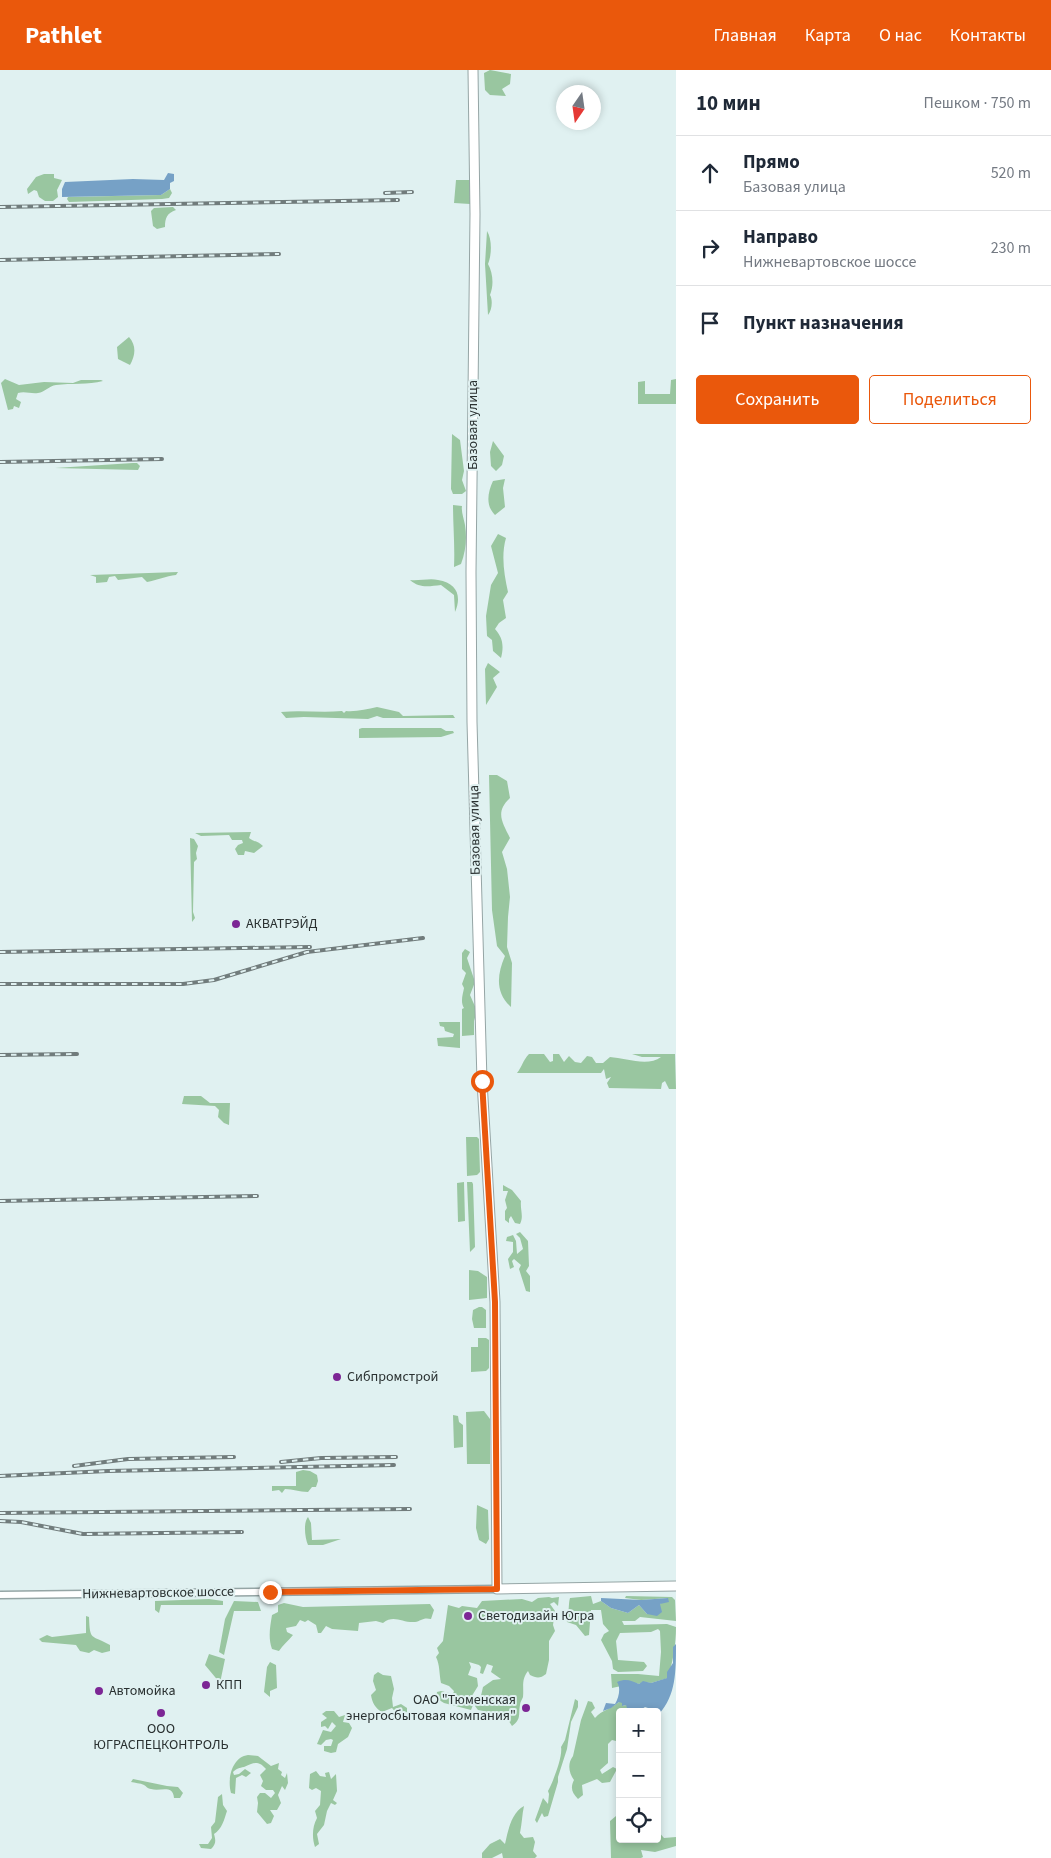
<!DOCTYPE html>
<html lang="ru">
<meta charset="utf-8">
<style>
:root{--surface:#fff;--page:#f6f6f7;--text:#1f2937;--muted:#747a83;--line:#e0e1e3;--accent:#ea580c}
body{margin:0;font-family:"Source Sans 3",sans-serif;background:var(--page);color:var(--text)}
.controls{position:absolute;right:15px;bottom:15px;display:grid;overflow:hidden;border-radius:5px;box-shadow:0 2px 8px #0003}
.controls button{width:45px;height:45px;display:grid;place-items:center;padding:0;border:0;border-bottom:1px solid var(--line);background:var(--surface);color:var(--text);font:25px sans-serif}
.compass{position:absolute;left:556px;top:15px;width:45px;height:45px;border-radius:50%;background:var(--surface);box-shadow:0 2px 8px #0003;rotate:193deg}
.stop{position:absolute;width:15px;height:15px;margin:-11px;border:4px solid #ea580c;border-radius:50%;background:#fff}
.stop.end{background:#ea580c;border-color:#fff;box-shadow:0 1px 5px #0008}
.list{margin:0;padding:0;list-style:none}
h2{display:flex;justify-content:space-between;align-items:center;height:65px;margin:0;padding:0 20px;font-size:21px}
h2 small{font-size:16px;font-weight:400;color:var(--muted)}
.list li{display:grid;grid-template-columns:32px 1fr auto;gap:15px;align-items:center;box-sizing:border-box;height:75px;padding:0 20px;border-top:1px solid var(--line)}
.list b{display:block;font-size:19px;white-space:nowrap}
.list p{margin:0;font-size:16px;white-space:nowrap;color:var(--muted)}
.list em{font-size:16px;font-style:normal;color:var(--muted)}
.actions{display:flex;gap:10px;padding:15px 20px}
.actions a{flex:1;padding:11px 0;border:1px solid var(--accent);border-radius:5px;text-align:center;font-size:18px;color:var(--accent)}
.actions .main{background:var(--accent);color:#fff}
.icon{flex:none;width:28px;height:28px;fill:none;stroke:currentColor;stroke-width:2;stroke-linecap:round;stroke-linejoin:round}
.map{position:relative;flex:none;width:676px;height:1788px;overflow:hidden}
header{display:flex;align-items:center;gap:30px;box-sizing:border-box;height:70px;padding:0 25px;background:var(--accent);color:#fff}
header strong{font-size:24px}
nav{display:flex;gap:28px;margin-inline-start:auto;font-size:18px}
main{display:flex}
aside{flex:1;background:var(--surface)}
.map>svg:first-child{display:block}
.forest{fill:#99c6a0}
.water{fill:#76a1c6}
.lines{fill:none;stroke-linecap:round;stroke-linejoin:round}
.minor-casing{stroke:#95a5a5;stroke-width:9}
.tertiary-casing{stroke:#95a5a5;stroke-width:11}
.minor{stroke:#fff;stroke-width:6}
.tertiary{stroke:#fff;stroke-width:9}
.rail-casing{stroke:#717c7c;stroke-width:4}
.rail{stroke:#e0f1f1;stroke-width:2;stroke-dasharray:5.5;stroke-linecap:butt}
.route{stroke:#ea580c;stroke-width:6}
.poi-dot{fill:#7c2695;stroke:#e0f1f1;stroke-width:2}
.labels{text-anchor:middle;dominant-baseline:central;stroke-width:4;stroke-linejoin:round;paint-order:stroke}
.street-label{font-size:14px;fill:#2a3131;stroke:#e0f1f1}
.poi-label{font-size:14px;fill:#2a3131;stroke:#e0f1f1;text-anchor:start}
</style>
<header>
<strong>Pathlet</strong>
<nav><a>Главная</a><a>Карта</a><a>О нас</a><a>Контакты</a></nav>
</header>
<main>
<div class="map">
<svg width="676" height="1788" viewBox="0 0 676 1788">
<rect width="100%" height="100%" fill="#e0f1f1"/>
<!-- forest -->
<path class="forest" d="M490,0L511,4L510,14L502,19L506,26L490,25L485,20L484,3Z
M44,104H54V108L62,110L57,120L58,127L53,131H45L39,127L37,121L34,120L28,124L27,119L36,107Z
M456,110H470V134L454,133Z
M170,119L172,123L169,128L162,129L69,132L67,129L68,127L161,125Z
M173,137L176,140C167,143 165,148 165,157L157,159L153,156L151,141L154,138Z
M487,161C492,169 492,184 488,194C493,203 494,215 490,225C493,230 492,240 488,245L485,194Z
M129,267C137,276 135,286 130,295L118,289L117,277Z
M5,309L19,315L44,312L73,313L81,310H101L103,311C88,315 71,313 56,315C49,316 45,322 38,323C31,324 25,321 18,323L16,329L21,332L19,338L14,336L13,339L8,340L1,313Z
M676,309V334H638V312L645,311V324H670L671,310Z
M452,364L460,370L464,401L462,410L466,421L462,424H453L451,419Z
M493,371L504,386L502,395L496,401L491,396L490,382Z
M133,393H137L140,396L138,400L55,398Z
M505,409L503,418L505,437L495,445C485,435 488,422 493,411Z
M453,435L462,436C461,442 464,449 465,455C467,468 466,481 461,494L454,497C455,476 453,455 453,435Z
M498,464L506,468C501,485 504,504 508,522L503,530L506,548L499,553L495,559C503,568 504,576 501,588L493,581L492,570L487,566L486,546L491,515L498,503L491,476Z
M178,502L176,505C166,506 157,510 147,512L142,507L118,510L115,506L109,507L107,512L96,513V507L90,505Z
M410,510C419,511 430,508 438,510C457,513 462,526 455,542L454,525L441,515C430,516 420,519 410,510Z
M488,593L500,602L493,608L497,617L486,635L485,599Z
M377,637L399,642L403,646L453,645L455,648H383L377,646L368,649L304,647L286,648L281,642C302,640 321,643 342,641L344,643L346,641C356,642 367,639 377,637Z
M362,658H441L446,661H453L454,663L441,667L359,668V659Z
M489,705H497L507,711L510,728C495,742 502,752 510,768L502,782L507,799L510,827L508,847L507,877L512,893L511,937C495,923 497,904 505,886L497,876L492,840Z
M251,762L249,768C254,772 258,771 263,776L254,783L245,781L244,785H238L235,779L238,775L243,773L242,770H232L229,765L201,766L195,763Z
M190,768L194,769L198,776L196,783L197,789L194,792L193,842L195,848L192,852Z
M465,879L470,882L467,888L475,912L470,925L477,941L474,951V965L462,966V939L464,938C460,932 463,924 464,918L462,914L466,903L462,899V883Z
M439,952H460V978L438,976L437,968L453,967L454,964L445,961L444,957L440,956Z
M529,984H544L550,992L553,991V984H559L564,992L569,986L575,992L581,993L587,986L592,987L596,993H603L610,987C625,988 648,997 661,987H642L632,984H675L676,1019H669L665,1011L662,1013L661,1019L609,1018L607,1013L611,1007L606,1009L604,999L601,1003H517C522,997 523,990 529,984Z
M184,1026H201L210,1033H230L229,1055L224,1053L218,1047L219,1040L215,1036L182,1034Z
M466,1067H477L479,1069L480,1102L477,1105L467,1106Z
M464,1112L465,1151L458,1152L457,1113Z
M467,1112H472L473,1114L475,1177L470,1182Z
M503,1115L512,1120L521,1131C520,1140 524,1146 520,1154L515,1153L511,1146L509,1149V1153L505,1150V1141L507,1138L505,1130L508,1121H503Z
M520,1162L528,1171L529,1196L526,1201L530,1206V1222L526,1221L519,1199L521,1195L514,1189L512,1191L514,1197L510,1199L508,1189L513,1182V1172L506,1171L507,1167L513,1165L516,1171L517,1184L523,1179L520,1168L516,1164Z
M469,1200L478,1201L487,1207V1228L469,1230Z
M479,1237H482L486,1240V1258H474L472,1249L473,1240Z
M478,1268H486L489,1270V1298L486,1301L471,1302V1277H478Z
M484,1341L490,1349V1394H467L466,1342Z
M453,1345L458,1346L459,1352L463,1355V1377L454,1378Z
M303,1400L310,1401L317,1405L318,1411L316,1417H312L308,1422C299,1422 293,1419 285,1419L282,1423L279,1420L272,1421V1416H296V1402Z
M477,1435L488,1440L489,1469L486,1474L479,1470L476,1458Z
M308,1447L311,1453L312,1470L341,1469L323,1475H308C305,1468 303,1453 308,1447Z
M591,1526L593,1534L601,1531L611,1538L628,1543L639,1535L647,1544L659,1537L660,1534L668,1528L641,1530L625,1528L626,1526L672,1527L675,1530L676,1551L640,1547L635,1551H622L624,1555L667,1554L676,1557C676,1574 673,1591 668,1608L651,1613L643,1612L639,1614L635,1613L612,1618L611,1604H638L659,1606L661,1582L660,1561L658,1559L651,1562L620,1563L616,1571L618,1590L644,1592L647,1596L643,1601L618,1602L613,1599L612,1591L601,1570L604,1564L609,1561L603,1554L601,1540H591L589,1565L585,1566L576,1555L567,1552L566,1547C570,1541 568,1535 570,1528Z
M549,1527L552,1528L559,1527L558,1536L554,1532L550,1534L555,1541L553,1555L555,1561L549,1571V1590L546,1604C540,1609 536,1608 530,1605L528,1601C521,1610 524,1617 523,1627C522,1630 520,1632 520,1635C518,1644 522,1649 512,1656L505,1645L478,1640L475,1636L480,1630L483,1617L493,1610L501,1609L491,1602L493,1596L487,1594L483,1604L480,1603L481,1597L479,1595L469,1592L471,1597L468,1605L477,1608L478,1616L470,1629L473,1635L471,1640L444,1633L436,1628L437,1622L441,1621L453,1624L454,1621L449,1616L441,1613C439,1604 440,1595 436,1587L439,1583L437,1578L443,1571L448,1535L459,1538L462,1536L477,1538L482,1531L522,1529L532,1532L538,1528Z
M209,1529L223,1531V1535H161L159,1543L155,1540V1531Z
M234,1531L258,1532L261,1541H234L224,1585L219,1582L225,1549Z
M284,1533L303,1537L430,1534L434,1540L431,1549C423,1547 421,1551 415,1552C402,1553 394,1544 383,1553L376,1551L359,1553L358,1561L332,1559L326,1556L321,1563H318L316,1555L308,1550L305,1552L300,1550L296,1556L286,1558L287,1562L293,1565C288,1571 283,1575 279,1581L272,1579C268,1568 270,1557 272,1545L278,1542V1535Z
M86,1546L89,1547C90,1572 91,1564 110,1575V1581L102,1583L94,1580L89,1583L80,1581L76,1575L42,1572L39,1569L47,1565L52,1567L86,1563Z
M209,1584L225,1589L220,1613L205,1595Z
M270,1592L276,1595L277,1618L270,1621V1627L264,1622L267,1597Z
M378,1602L383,1605L391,1606L394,1619L392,1628L393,1637L401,1634L407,1638V1642C399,1644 397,1644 392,1638L382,1642C375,1638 372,1632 371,1625L376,1620L373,1611L374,1605Z
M575,1629L578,1631V1637L571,1652L567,1679L558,1707V1712L548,1746L544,1747L542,1743L537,1753L535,1750L543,1728L548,1734L549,1724L548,1721C553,1712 563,1686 561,1677L565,1670Z
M588,1631L592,1632L595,1638L591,1642L595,1648C602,1640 611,1639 619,1632H623L622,1636L626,1635L636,1639L637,1642H620V1672L612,1670L608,1674V1693L600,1700L602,1704L613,1697L617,1699L610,1712L602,1713L597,1709L582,1715L583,1725L578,1729C572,1723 570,1718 574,1710C569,1703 567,1694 573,1686L581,1650Z
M326,1641H334L339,1647L345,1645L343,1652L349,1653L352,1658L348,1667L338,1674L336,1682L331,1683L324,1681V1676H331L333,1670L331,1669L326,1670L321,1675L317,1674L323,1660L331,1662L336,1656L332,1652L328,1659L325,1656L321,1657V1652L327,1648L322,1644Z
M248,1685L258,1686L271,1696L279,1693L278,1699L282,1702L281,1705L285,1708L287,1703L288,1713L285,1720L282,1716L278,1725L281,1733L277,1740H270L274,1746L271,1753L267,1754L257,1742L258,1733L257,1727L260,1723H265L271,1728L275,1723L273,1720H266L261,1716L263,1711L260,1705L266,1699C258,1690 253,1693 244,1697C239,1698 237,1698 233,1702L234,1705L239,1704L245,1699L251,1703L246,1707L242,1705L236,1708L235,1724L231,1723C227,1709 232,1687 248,1685Z
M316,1701L320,1706L326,1707L325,1703L329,1702L331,1709L336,1704L337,1721L333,1730L337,1733L335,1735L331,1733L327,1741L324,1755L317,1764L319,1774L315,1777C312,1768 312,1757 317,1748L315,1741L320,1735L321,1721L316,1718L312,1720L309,1718L310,1704Z
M133,1709L167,1716L178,1717L183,1723L180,1728H174C173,1714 160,1722 151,1719C148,1719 146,1716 144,1715C140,1713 135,1713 131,1712Z
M222,1724L223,1735L227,1741C224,1750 222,1759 214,1764C216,1771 216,1774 211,1779L201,1778L199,1774H208L212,1768L211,1757L215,1752L218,1727Z
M524,1736C522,1745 522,1753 520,1763L524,1768L533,1767L535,1772L533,1781L537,1786L535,1788H503L502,1783L492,1788H482V1783L490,1774L500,1769L505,1774C508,1761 511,1743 524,1736Z
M616,1746H620V1769H657V1760L664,1768L676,1767V1776L655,1782L641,1780L643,1787L641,1788H611L610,1751Z"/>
<!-- water -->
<path class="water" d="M168,103L174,104V111L170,113V119L161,125L62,127V119L65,112L133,109L164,110Z
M601,1528L641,1530L668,1528L669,1532L660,1534L662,1542L657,1546L647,1544L639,1535L628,1543L611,1538L601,1531Z
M676,1574C676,1602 676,1625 659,1644L658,1639L655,1642H646L648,1638L645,1637L642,1639V1642H637L636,1639H632L628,1641L626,1635L622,1636V1633L619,1632L611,1638L603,1641L606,1633L615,1634C619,1627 621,1618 617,1612C627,1608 631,1611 639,1614L643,1611L651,1613L667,1608V1602L673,1593V1577Z"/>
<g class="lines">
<defs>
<path id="minor" d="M0,1525L497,1519"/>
<path id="tertiary" d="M473,0L475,144L471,502L472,652L482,1011L495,1232L497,1519L676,1516"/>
</defs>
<!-- minor casing -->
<use href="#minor" class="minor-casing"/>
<!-- tertiary casing -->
<use href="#tertiary" class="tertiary-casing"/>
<!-- minor -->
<use href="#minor" class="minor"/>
<!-- tertiary -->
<use href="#tertiary" class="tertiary"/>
<defs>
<path id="rail" d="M385,123L412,122
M0,137L398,130
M0,190L279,184
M0,392L162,389
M0,882L310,877
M0,914H183L214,910L307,882L423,868
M0,985L77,984
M0,1131L257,1126
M281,1392L321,1388L396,1387
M74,1396L128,1389L234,1387
M0,1406L108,1401L394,1395
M0,1443L410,1439
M0,1451L21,1452L83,1464L242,1462"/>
</defs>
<!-- rail casing -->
<use href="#rail" class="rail-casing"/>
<!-- rail -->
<use href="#rail" class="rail"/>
</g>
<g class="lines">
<!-- route -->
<path class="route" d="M270,1522L497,1519L495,1232L482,1011"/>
</g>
<!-- markers -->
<g class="poi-dot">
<circle cx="236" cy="854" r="5"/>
<circle cx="337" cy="1307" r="5"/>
<circle cx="468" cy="1546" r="5"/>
<circle cx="206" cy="1615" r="5"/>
<circle cx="99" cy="1621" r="5"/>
<circle cx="526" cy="1638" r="5"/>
<circle cx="161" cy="1643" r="5"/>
</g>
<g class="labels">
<!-- street labels -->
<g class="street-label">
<text transform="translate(473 355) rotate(-90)">Базовая улица</text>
<text transform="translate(475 760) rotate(-91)">Базовая улица</text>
<text transform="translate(158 1523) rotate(-1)">Нижневартовское шоссе</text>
</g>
<!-- poi labels -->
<g class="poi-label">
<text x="246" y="854">АКВАТРЭЙД</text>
<text x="347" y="1307">Сибпромстрой</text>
<text x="478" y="1546">Светодизайн Югра</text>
<text x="216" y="1615">КПП</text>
<text x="109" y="1621">Автомойка</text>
<text x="516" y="1630" text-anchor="end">ОАО "Тюменская<tspan x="516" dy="16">энергосбытовая компания"</tspan></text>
<text x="161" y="1659" text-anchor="middle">ООО<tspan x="161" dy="16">ЮГРАСПЕЦКОНТРОЛЬ</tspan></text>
</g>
</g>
</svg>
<div class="controls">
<button>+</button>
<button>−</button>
<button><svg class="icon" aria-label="locate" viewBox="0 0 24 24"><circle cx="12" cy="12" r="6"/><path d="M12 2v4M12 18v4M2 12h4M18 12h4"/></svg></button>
</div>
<svg class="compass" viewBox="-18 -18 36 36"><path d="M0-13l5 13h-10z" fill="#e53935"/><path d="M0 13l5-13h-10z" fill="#747a83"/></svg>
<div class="stop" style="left:482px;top:1011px"></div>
<div class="stop end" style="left:270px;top:1522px"></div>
</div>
<aside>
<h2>10 мин<small>Пешком · 750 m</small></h2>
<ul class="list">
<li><svg class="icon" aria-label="ahead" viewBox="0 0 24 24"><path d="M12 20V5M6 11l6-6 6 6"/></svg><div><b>Прямо</b><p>Базовая улица</p></div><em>520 m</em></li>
<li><svg class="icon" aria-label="right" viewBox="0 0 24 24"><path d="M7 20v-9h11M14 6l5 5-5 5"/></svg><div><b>Направо</b><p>Нижневартовское шоссе</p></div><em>230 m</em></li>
<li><svg class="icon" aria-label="arrive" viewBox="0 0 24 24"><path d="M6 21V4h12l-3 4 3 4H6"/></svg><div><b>Пункт назначения</b></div></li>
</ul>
<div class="actions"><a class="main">Сохранить</a><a>Поделиться</a></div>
</aside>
</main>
